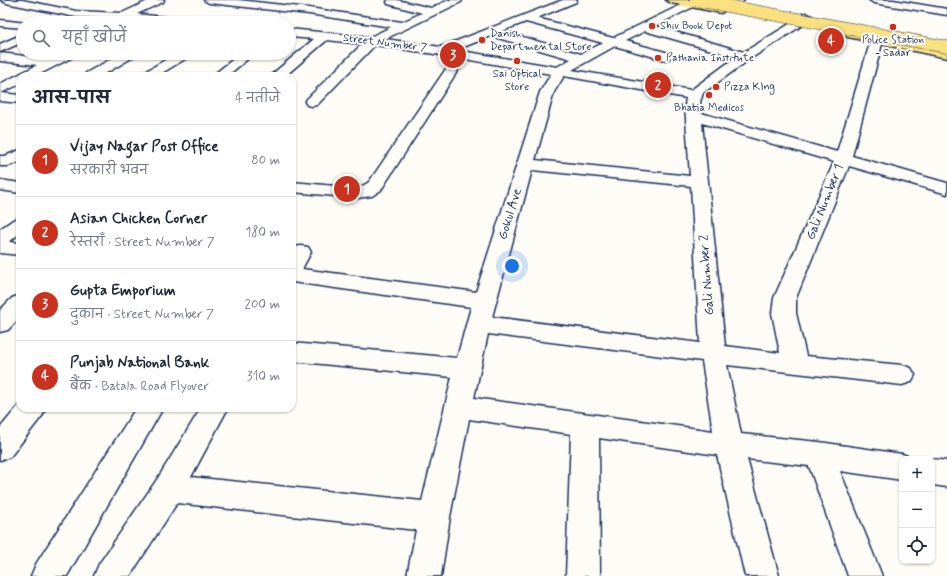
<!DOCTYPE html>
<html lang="hi">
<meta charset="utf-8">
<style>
:root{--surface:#fff;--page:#f6f6f7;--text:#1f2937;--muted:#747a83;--line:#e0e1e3;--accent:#c8321e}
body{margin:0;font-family:Mynerve,"Playpen Sans Deva",sans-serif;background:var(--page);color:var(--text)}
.controls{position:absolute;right:12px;bottom:12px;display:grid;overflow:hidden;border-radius:8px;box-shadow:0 1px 3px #0004}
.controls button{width:36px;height:36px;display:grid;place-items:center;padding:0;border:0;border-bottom:1px solid var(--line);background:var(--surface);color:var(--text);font:20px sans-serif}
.you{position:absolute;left:512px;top:266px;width:14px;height:14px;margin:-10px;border:3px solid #fff;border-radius:50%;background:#1a73e8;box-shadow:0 0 0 6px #1a73e833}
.badge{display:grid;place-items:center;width:26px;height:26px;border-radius:50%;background:var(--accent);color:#fff;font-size:13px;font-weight:700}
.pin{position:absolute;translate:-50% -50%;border:2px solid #fff;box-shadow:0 1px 4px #0006}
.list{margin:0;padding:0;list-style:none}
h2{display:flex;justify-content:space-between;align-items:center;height:52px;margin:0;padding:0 16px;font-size:17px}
h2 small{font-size:13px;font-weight:400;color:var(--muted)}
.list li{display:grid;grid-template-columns:26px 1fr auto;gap:12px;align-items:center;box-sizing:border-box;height:72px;padding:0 16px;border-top:1px solid var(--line)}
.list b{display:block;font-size:15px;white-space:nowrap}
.list p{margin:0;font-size:13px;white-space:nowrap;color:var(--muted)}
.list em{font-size:13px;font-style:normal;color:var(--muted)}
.icon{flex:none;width:22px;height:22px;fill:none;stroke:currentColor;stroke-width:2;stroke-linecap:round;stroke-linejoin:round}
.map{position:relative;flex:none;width:947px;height:576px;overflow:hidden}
.search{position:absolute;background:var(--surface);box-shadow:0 1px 3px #0004;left:16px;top:16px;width:280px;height:44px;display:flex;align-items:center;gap:10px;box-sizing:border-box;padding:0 14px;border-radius:22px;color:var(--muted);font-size:15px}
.panel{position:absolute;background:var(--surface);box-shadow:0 1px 3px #0004;left:16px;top:72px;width:280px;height:340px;border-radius:12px}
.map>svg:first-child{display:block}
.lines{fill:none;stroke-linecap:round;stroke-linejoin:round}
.minor-casing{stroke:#1b2f5e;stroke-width:3}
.major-casing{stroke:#1b2f5e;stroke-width:3}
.minor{fill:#fdfcf7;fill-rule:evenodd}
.major{fill:#fbe080;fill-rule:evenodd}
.major-bridge-casing{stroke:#1b2f5e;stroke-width:13;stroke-linecap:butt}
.major-bridge{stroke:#fbe080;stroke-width:12}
.poi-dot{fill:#c8321e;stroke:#fdfcf7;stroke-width:1.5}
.labels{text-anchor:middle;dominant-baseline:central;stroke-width:4;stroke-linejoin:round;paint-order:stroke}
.far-poi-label{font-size:11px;fill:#1b2f5e;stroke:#fdfcf7;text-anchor:start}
.far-street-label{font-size:11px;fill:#1b2f5e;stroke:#fdfcf7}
.street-label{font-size:13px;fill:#1b2f5e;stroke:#fdfcf7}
</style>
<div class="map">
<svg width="947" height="576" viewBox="0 0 947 576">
<rect width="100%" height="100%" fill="#fdfcf7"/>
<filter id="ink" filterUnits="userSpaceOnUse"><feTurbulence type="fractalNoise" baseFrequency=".025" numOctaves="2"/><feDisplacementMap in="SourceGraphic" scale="8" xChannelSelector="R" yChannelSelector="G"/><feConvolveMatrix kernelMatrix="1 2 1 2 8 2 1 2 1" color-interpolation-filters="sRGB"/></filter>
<g filter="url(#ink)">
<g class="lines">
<defs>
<path id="minor" d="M1,0H22L76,11L122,13L150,0H164L163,2L137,14L190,20L194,21L196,23H158L123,19L76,17L6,3Z
M204,0H238L309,8L402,22L422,13L388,4L387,2L388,0H397L431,8L449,0H462L461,2L385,39L441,47L563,0H577L576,2L537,18L613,38L687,2H695L696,4L695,6L655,26L744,52L793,22L802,14L806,13L812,16L801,26L750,59L703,93L700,102L701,113L837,152L871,40L873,37H881L883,40L852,156L947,183V194L849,166L796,298V313L806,356L902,365L911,368L915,375L911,382L902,385L727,365L741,434L819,442L902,454L912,458L913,459H902V480L840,471L882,576H848L809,466L747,459L779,576H745L717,455L599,438L600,576H566L571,434L469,419L450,517L441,576H407L416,530L177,503L130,576H94L99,564L158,478L201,408H228L191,477L422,501L452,377L292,361V343L457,358L471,307L292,282V250L294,247L301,246L308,247L311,252L302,269L476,292L540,92L551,74L465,59L381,190L372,196L357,198L292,192V182L357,188L361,187L369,182L454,57L375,45L317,105L312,106L307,105L305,102L307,99L362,44L327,40L285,76H270L314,39L289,37V29L370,37L391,27L309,14L209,3ZM526,22L603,43L581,54L502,31ZM645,31L736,57L691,90L572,70L615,46L665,60L669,59L671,56L669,53L625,41ZM491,36L571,59L557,67L456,50ZM564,76L686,98L685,105L690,176L535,160L554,92ZM702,123L834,162L774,298L772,313L780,353L725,346ZM532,170L691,186L700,343L492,317ZM488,334L702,361L713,431L474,398Z
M732,0H744L739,5L735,6L730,3Z
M869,0H893L947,9V15L874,3Z
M0,20L27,23H23V28L0,26Z
M23,34V42L0,52V44Z
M0,53L50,59L61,53H77L75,56L36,76H20V84L1,93L20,95V103L0,101V84L37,65L0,61Z
M122,53H137L135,56L101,76H84L86,73Z
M177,53H192L190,56L157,76H141L143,73Z
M241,53H255L227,76H212Z
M20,150V162L8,166H0V156H5Z
M0,180L20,183V193L0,190Z
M20,218V233L9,242L20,243V255L0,253V229L13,220Z
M20,295V317L8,330L0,332V310L12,298Z
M20,404V408H46L42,416L10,457L0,460V428Z
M136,408H163L67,576H31L36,564Z
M932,459L947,461V487L932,485Z"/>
<path id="major" d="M666,0H687L725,8L726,10L721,13L671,3Z
M833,27L947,50V58L829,33L827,31L829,29Z"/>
</defs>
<!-- minor casing -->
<use href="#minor" class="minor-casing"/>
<!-- major casing -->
<use href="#major" class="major-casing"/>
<!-- minor -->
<use href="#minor" class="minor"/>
<!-- major -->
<use href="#major" class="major"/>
<defs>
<path id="major-bridge" d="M696,0L947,47"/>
</defs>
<!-- major-bridge casing -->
<use href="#major-bridge" class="major-bridge-casing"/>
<!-- major-bridge -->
<use href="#major-bridge" class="major-bridge"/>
</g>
</g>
<!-- markers -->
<g class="poi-dot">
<circle cx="652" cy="26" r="4"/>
<circle cx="893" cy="27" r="4"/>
<circle cx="482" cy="40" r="4"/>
<circle cx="658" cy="58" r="4"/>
<circle cx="517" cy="61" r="4"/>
<circle cx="716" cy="87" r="4"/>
<circle cx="709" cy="95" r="4"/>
</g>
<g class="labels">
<!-- far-poi labels -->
<g class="far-poi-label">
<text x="660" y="26">Shiv Book Depot</text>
<text x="490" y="34">Danish<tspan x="490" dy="13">Departmental Store</tspan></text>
<text x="893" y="40" text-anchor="middle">Police Station<tspan x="893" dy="13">- Sadar</tspan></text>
<text x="666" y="58">Pathania Institute</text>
<text x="517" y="74" text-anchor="middle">Sai Optical<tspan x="517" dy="13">Store</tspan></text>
<text x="724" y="87">Pizza KIng</text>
<text x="709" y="108" text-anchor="middle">Bhatia Medicos</text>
</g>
<!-- far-street labels -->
<g class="far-street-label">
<text transform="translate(385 43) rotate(7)">Street Number 7</text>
</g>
<!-- street labels -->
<g class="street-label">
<text transform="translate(825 202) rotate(-68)">Gali Number 1</text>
<text transform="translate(510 214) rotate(-73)">Gokul Ave</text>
<text transform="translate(707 275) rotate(-94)">Gali Number 2</text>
</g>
</g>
</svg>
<div class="controls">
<button>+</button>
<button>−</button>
<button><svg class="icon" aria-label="locate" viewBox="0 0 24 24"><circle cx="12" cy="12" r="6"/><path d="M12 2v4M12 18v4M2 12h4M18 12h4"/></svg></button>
</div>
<div class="you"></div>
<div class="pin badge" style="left:347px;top:189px">1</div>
<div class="pin badge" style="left:658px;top:85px">2</div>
<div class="pin badge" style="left:453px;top:55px">3</div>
<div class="pin badge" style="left:831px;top:41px">4</div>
<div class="search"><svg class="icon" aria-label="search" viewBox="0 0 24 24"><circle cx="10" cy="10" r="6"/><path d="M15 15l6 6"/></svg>यहाँ खोजें</div>
<section class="panel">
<h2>आस-पास<small>4 नतीजे</small></h2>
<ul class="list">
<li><span class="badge">1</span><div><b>Vijay Nagar Post Office</b><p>सरकारी भवन</p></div><em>80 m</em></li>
<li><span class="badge">2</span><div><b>Asian Chicken Corner</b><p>रेस्तराँ · Street Number 7</p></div><em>180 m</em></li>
<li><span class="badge">3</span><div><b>Gupta Emporium</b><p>दुकान · Street Number 7</p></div><em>200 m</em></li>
<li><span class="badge">4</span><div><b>Punjab National Bank</b><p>बैंक · Batala Road Flyover</p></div><em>310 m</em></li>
</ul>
</section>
</div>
